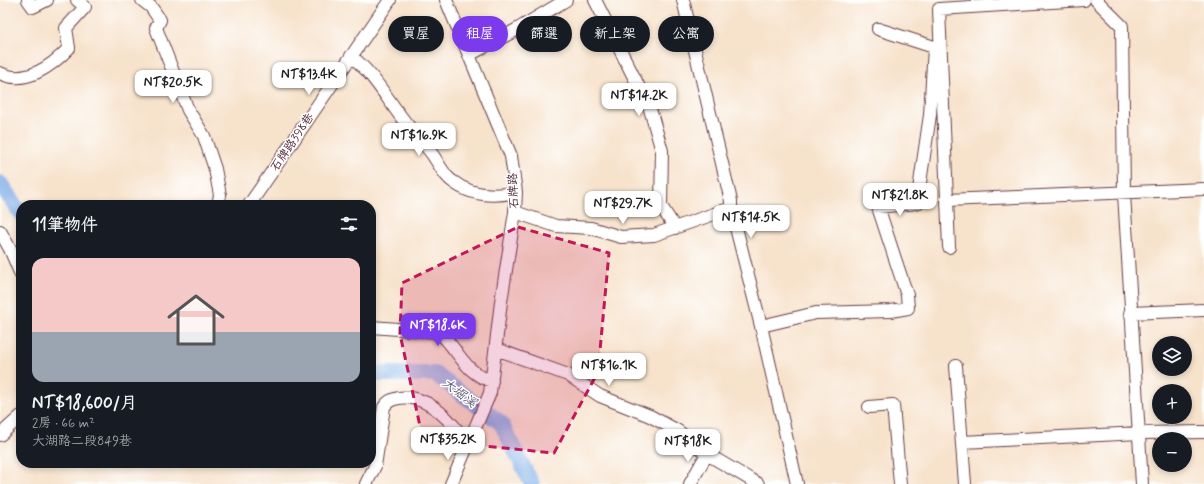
<!DOCTYPE html>
<html lang="zh-TW">
<head>
<meta charset="utf-8">
<style>
	body { margin:0; font-family:Mynerve,"LXGW WenKai TC",sans-serif; background:#242831; color:#f1f3f6; height:100vh; display:flex; flex-direction:column; font-size:15px; white-space:nowrap }
	* { box-sizing:border-box; margin:0 }
	p { font-size:13px; color:#9ea1a6 }
	.icon { flex:none; width:22px; height:22px; fill:none; stroke:currentColor; stroke-width:2; stroke-linecap:round; stroke-linejoin:round }
	.map { position:relative; flex:1; overflow:hidden }
	.drawer { position:absolute; left:16px; top:200px; width:360px; height:268px; display:flex; flex-direction:column; background:#171b24; border-radius:16px; box-shadow:0 2px 6px #0003 }
	.drawer>* { flex:none }
	.top-card { position:absolute; left:388px; top:16px; width:380px; height:36px; display:flex; gap:8px }
	.fabs { position:absolute; left:1152px; top:336px; display:grid; gap:8px }
	.fabs a { display:grid; place-items:center; width:40px; height:40px; border-radius:50%; background:#171b24; box-shadow:0 2px 6px #0003; font-size:20px }
	.price { position:absolute; translate:-50% -34px; padding:0 9px; border-radius:8px; background:#fff; color:#222; font-size:13px; line-height:26px; filter:drop-shadow(0 1px 2px #0008) }
	.price::after { content:''; position:absolute; left:50%; top:24px; width:12px; height:9px; margin-left:-6px; background:inherit; clip-path:polygon(0 0,100% 0,50% 100%) }
	.price.active { background:#7c3aed; color:#fff }
	ul { padding:0; list-style:none }
	li { display:grid; align-content:center; gap:8px; height:212px; padding:0 16px }
	li span { display:grid; place-items:center; height:124px; border-radius:12px; color:#555 }
	li>.icon { margin-inline-start:auto }
	span .icon { width:72px; height:72px; fill:#fffc; stroke-width:1 }
	li b { font-size:17px }
	h2 { display:flex; justify-content:space-between; align-items:center; height:48px; padding:0 16px; font-size:17px }
	.pill { padding:0 14px; border-radius:18px; background:#171b24; box-shadow:0 2px 6px #0003; font-size:14px; line-height:36px }
	.pill.active { background:#7c3aed; color:#fff }
	.map>svg:first-child { display:block }
	.lines { fill:none; stroke-linecap:round; stroke-linejoin:round }
	.river { stroke:#7babe5; stroke-width:16 }
	.minor-casing { stroke:#643c43; stroke-width:14 }
	.minor { stroke:#fff; stroke-width:12 }
	.marked { fill:#c2185b; fill-opacity:0.2; stroke:#c2185b; stroke-width:3; stroke-dasharray:8 5; stroke-linejoin:round }
	.labels { text-anchor:middle; stroke-width:3; stroke-linejoin:round; paint-order:stroke }
	.street-label { font-size:12px; fill:#4a1f2b; stroke:#fff }
	.water-label { font-size:13px; font-style:italic; fill:#5e5775; stroke:#fff }
</style>
</head>
<body>
<div class="map">
<svg width="1204" height="484" viewBox="0 0 1204 484">
	<rect width="100%" height="100%" fill="#fff"/>
	<filter id="ink" filterUnits="userSpaceOnUse"><feTurbulence type="fractalNoise" baseFrequency=".025" numOctaves="2"/><feDisplacementMap in="SourceGraphic" scale="8" xChannelSelector="R" yChannelSelector="G"/><feConvolveMatrix kernelMatrix="1 2 1 2 8 2 1 2 1" color-interpolation-filters="sRGB"/></filter>
	<filter id="wash" filterUnits="userSpaceOnUse"><feTurbulence type="fractalNoise" baseFrequency=".012" numOctaves="4" result="noise"/><feDisplacementMap in="SourceGraphic" scale="16" xChannelSelector="R" yChannelSelector="G"/><feGaussianBlur stdDeviation="0.9" result="paint"/><feColorMatrix in="noise" values="0 0 0 0 0 0 0 0 0 0 0 0 0 0 0 0 0 1.4 0 .05"/><feComposite in="paint" operator="in"/></filter>
	<g filter="url(#wash)">
		<rect width="100%" height="100%" fill="#f7e2cb"/>
		<g class="lines">
			<path class="river" d="M0,183L21,214
				M371,374H435L501,423L532,484"/>
		</g>
	</g>
	<g filter="url(#ink)">
		<g class="lines">
			<g class="minor-casing">
				<path id="minor" d="M28,0L33,7L47,0
					M142,0L151,7L160,20L156,28L188,110L204,136L215,169L220,195L218,205
					M446,0L511,156L516,192L515,212L501,302L490,393L451,484
					M595,0L650,109L662,151L661,206L675,228
					M683,0L731,201V208L761,326L797,484
					M1096,0L1122,26L1124,194L1142,484
					M469,55L516,30L566,0
					M351,56C374,74 387,99 405,122C414,133 424,143 432,154C438,162 444,176 452,181C471,196 494,197 516,192
					M0,73C25,86 52,66 69,48L66,28L85,7L77,0
					M947,200L1204,189
					M249,205L390,0
					M515,212L556,226L591,228L621,237L654,235L731,208
					M0,231L10,249L21,275
					M949,247L939,9L1084,0
					M1130,313L1204,310
					M761,326L816,313L891,311L908,308L907,295L878,207L917,203L930,115L934,47L878,29
					M371,327L439,332C458,349 465,374 492,381
					M496,349L568,375L600,396L650,416L678,431L707,454L758,484
					M956,366L965,484
					M869,407L893,405L900,484
					M0,435L21,416
					M962,442L1140,433L1204,432
					M366,484L375,466L384,407C388,401 392,399 399,398C429,394 454,423 468,446
					M690,484L707,454"/>
			</g>
			<use href="#minor" class="minor"/>
		</g>
	</g>
	<path class="marked" d="M518,227L609,253L598,372L554,453L423,440L400,334L402,283Z"/>
	<g class="labels">
		<g class="street-label">
			<text transform="translate(292 142) rotate(-56)" y="4">石牌路398巷</text>
			<text transform="translate(513 191) rotate(-93)" y="4">石牌路</text>
		</g>
		<g class="water-label">
			<text transform="translate(460 392) rotate(37)" y="5">大堀溪</text>
		</g>
	</g>
</svg>
<div class="fabs">
<a><svg class="icon" aria-label="layers" viewBox="0 0 24 24"><path d="M12 4l9 5-9 5-9-5zM3 14l9 5 9-5"/></svg></a>
<a>+</a>
<a>−</a>
</div>
<b class="price" style="left:309px;top:96px">NT$13.4K</b>
<b class="price" style="left:173px;top:104px">NT$20.5K</b>
<b class="price" style="left:639px;top:117px">NT$14.2K</b>
<b class="price" style="left:419px;top:157px">NT$16.9K</b>
<b class="price" style="left:900px;top:217px">NT$21.8K</b>
<b class="price" style="left:623px;top:225px">NT$29.7K</b>
<b class="price" style="left:751px;top:239px">NT$14.5K</b>
<b class="price active" style="left:438px;top:347px">NT$18.6K</b>
<b class="price" style="left:609px;top:387px">NT$16.1K</b>
<b class="price" style="left:448px;top:461px">NT$35.2K</b>
<b class="price" style="left:688px;top:463px">NT$18K</b>
<div class="top-card">
<a class="pill">買屋</a>
<a class="pill active">租屋</a>
<a class="pill">篩選</a>
<a class="pill">新上架</a>
<a class="pill">公寓</a>
</div>
<section class="drawer">
<h2>11筆物件<svg class="icon" aria-label="filters" viewBox="0 0 24 24"><path d="M4 7h16M4 17h16"/><circle cx="9" cy="7" r="2"/><circle cx="15" cy="17" r="2"/></svg></h2>
<ul>
<li><span style="background:linear-gradient(#f6c9c9 60%,#9aa5b1 0)"><svg class="icon" aria-label="home" viewBox="0 0 24 24"><path d="M3 11l9-7 9 7M6 9v11h12V9"/></svg></span><div><b>NT$18,600/月</b><p>2房 · 66 m²</p><p>大湖路二段849巷</p></div></li>
</ul>
</section>
</div>
</body>
</html>
